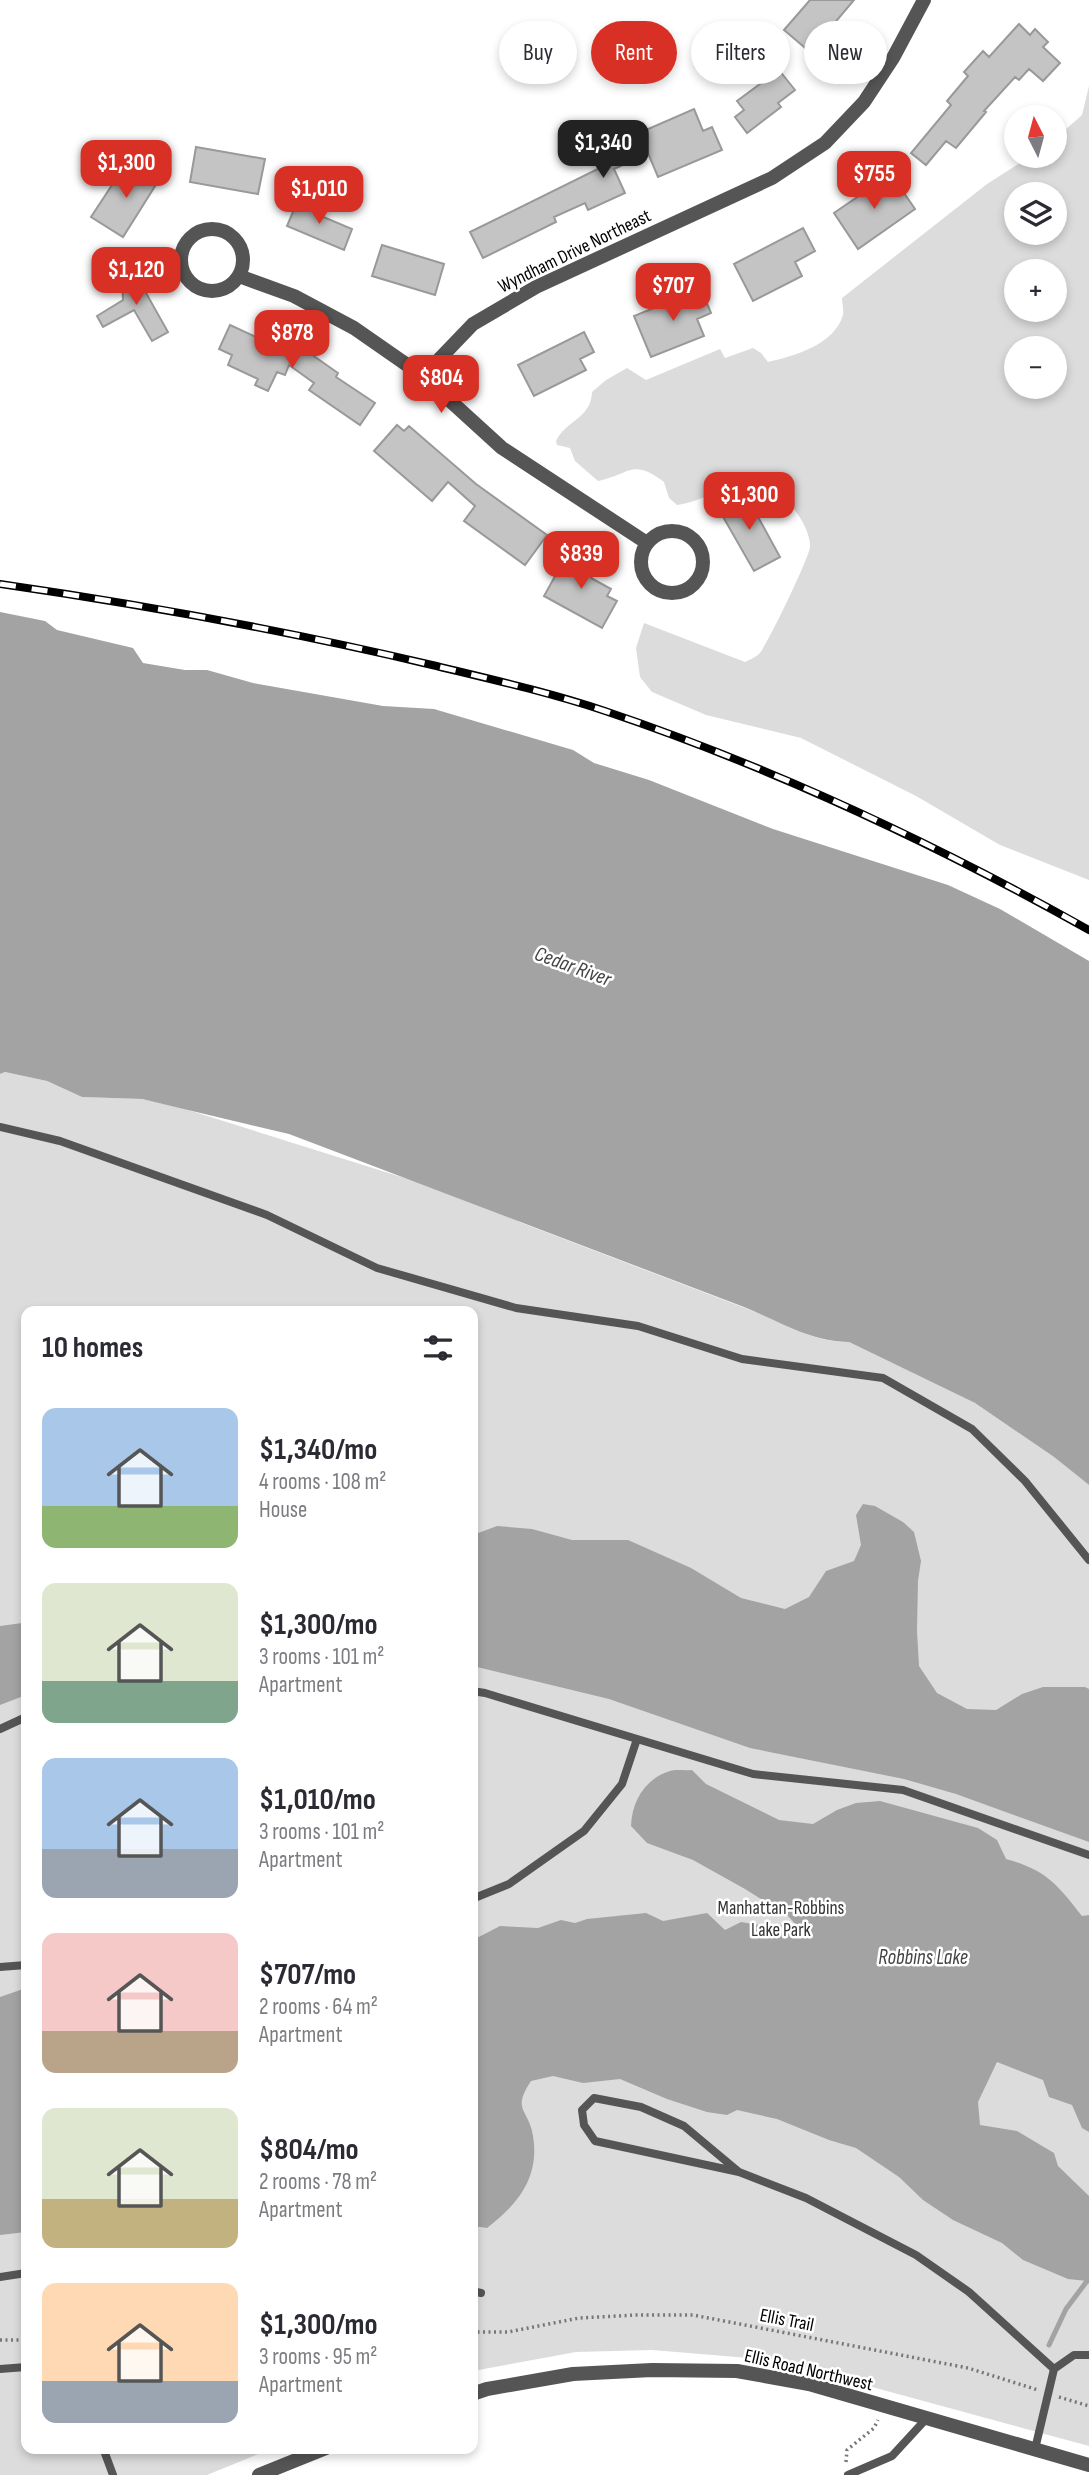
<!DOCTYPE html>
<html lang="en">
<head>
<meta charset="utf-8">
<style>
	body { margin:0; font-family:"Sofia Sans Condensed",sans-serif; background:#f7f7f7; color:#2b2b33; height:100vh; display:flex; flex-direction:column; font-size:26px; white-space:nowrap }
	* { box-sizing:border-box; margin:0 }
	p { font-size:23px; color:#7c7c81 }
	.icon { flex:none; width:38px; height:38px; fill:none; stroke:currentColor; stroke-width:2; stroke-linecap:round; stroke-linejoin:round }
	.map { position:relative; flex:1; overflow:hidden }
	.panel { position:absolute; left:21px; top:1306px; width:457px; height:1148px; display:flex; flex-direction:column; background:#fff; border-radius:14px; box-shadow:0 4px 10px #0003 }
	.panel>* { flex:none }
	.guide { position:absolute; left:499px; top:21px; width:485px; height:63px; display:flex; gap:14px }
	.needle { width:46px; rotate:354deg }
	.controls { position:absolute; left:1004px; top:105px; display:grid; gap:14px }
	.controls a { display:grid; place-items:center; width:63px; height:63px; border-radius:50%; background:#fff; box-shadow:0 4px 10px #0003; font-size:35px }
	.price { position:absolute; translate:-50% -60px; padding:0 16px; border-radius:14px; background:#d93025; color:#fff; font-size:23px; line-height:46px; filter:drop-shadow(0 2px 4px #0008) }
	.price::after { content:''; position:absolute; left:50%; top:42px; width:21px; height:16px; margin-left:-10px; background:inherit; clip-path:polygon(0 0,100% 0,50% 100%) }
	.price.current { background:#222; color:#fff }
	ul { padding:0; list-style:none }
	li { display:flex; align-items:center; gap:21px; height:175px; padding:0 21px }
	li span { display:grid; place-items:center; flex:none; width:196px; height:140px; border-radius:14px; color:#555 }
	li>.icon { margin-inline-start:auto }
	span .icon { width:84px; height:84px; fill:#fffc; stroke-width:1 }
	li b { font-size:30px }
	h2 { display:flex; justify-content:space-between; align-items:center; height:84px; padding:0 21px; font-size:30px }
	.chip { padding:0 24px; border-radius:32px; background:#fff; box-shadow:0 4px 10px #0003; font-size:24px; line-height:63px }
	.chip.current { background:#d93025; color:#fff }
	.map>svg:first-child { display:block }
	.green { fill:#dcdcdc; fill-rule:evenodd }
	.water { fill:#a3a3a3 }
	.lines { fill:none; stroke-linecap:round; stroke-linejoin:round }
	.stream { stroke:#a3a3a3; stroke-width:5 }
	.building { fill:#c4c4c4; stroke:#999; stroke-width:2 }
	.path { stroke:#777; stroke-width:3.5; stroke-dasharray:2 3.5; stroke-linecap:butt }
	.service { stroke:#555; stroke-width:8 }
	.minor { stroke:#555; stroke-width:14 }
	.tertiary { stroke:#555; stroke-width:14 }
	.rail-casing { stroke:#000; stroke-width:8 }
	.rail { stroke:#fff; stroke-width:5; stroke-dasharray:16; stroke-linecap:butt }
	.labels { text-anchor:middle; stroke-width:5; stroke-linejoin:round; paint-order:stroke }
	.street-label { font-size:19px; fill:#000; stroke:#fff }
	.park-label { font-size:19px; fill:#333; stroke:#fff }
	.water-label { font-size:21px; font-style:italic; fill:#444; stroke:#fff }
</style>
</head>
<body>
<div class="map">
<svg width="1089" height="2475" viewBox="0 0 1089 2475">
	<rect width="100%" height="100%" fill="#fff"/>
	<path class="green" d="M1089,86V880L1000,845L916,796L801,738L706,715L652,692L640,677L636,648L644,623L745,662C749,660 756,657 759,654C767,646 809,558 810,547C811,528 788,495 769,488C736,476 708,501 677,505L669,498L664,482C632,458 631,474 598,481L575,461L570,448L557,445L556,441C566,420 591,419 592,392L606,380L627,368L646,380L720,349L725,358L753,348L761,353L768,362C794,356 834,345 843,315C844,310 842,303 842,298L987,184L1031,156H1055V139L1082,115ZM1017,194H1055V233H1017ZM1055,271V310H1017V271ZM1017,348H1055V387H1017Z
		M5,1072L47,1081L82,1097L142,1099L182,1108L462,1196L522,1223L784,1323C805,1335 824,1342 849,1342L975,1403L1054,1457L1089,1485V2446L773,2360L652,2350L576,2352L473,2371L472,1311H26V2448H273L207,2475H0V1074Z"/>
	<path class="water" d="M0,612L45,621L57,630L133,648L143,663L185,670H207L253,683L383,706L434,709L573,750L594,763L649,780L773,829L948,885L1000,909L1089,961V1485L1054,1457L975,1403L849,1342C811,1342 779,1321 744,1307L289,1134L142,1099L82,1097L47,1081L5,1072L0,1074Z
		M863,1504L875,1506L903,1522L914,1532L921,1561L918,1581L917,1631L919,1666L937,1693L967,1709L996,1710L1022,1694L1043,1687H1085L1089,1689V1842L956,1794L904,1779L750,1748L609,1699L473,1666V1535L497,1526L532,1529L572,1540H628L691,1568L741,1598L785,1609L809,1597L826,1571L854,1561L861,1545L856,1515Z
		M22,1623L26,1626V1695L0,1705V1626Z
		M692,1770L706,1784L779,1820L813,1824L837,1810L856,1803L880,1801L978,1828L997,1840L1006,1859C1046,1870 1057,1884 1082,1916L1089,1915V2132L1082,2128L1072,2105L1049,2097L1043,2080L997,2062L978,2102L980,2125L1017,2131L1054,2153L1058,2166L1089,2196V2284L1087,2281L1068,2279L1023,2260L1002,2243L953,2220L923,2200L899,2177L856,2148L829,2140L777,2119L737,2110L727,2115L707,2112L667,2099L620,2079L583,2083L553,2076L531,2081C511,2111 529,2109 533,2136C540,2178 517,2205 487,2228L473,2226V1940L500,1926L538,1928L561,1920L575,1923L587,1919L646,1913L663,1921L707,1913L725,1930L741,1922L766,1926L773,1924L798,1927L788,1916L745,1889L693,1860L647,1843L631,1826C632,1802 644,1779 670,1771C676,1769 685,1771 692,1770Z
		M26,1988V2232L0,2235V1997Z"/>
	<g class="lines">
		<path class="stream" d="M1049,2345L1066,2309L1087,2281"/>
	</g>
	<path class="building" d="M810,0H854L810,52L784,30Z
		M1019,24L1030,35L1035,29L1048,42L1043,47L1060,63L1043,81L1029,69L1019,80L1015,77L984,111L986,112L956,148L946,141L926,165L911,153L951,105L947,101L968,76L964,72L983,51L989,57Z
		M779,70L795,90L778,103L781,107L747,133L735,117L744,110L737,101Z
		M694,109L703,131L712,127L722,150L658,177L648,153L614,169L625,193L588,210L585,203L554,217L556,222L483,258L470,232L608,164L604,153L641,136L639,133Z
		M196,147L265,159L258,194L190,182Z
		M145,165L162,175L123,237L91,217L122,170L136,179Z
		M891,174L915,209L858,249L834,213Z
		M298,200L323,211L321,216L352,229L344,250L287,226Z
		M803,228L815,251L795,262L802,276L753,301L734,264Z
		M382,245L444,264L435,295L372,276Z
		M144,274L146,293L168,332L152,341L134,310L103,327L97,316L123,300L122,276Z
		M701,289L711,313L697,319L704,336L651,357L634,316Z
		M230,325L269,343L274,332L299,343L298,345L338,373L336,377L375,403L360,425L309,390L314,383L289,365L285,375L277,372L268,391L255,385L258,379L228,365L232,355L219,349Z
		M584,332L594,352L580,359L586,370L534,396L518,365Z
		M397,425L404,431L409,426L476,484L547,535L525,565L464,521L475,506L448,482L432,501L374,451Z
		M745,493L780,557L754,571L718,508Z
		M569,551L597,566L591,578L611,589L607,596L617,601L602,628L544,596Z"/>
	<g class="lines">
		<path class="path" d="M472,2332H508L579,2318L637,2315H693L968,2368L1038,2390
			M0,2340H26
			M1059,2397L1089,2406
			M846,2462L847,2450L874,2428L878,2420"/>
		<path class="service" d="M0,1127L60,1141L267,1215L377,1268L516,1308L638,1326L742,1359L883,1378L972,1429L1025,1481L1089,1560
			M472,1691L485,1693L753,1774L903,1790L1089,1855
			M0,1729L26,1717
			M472,1899L509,1884L584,1831L622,1784L637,1739
			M0,1967L26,1965
			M739,2172L684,2126L641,2107L594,2098L582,2110L584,2125L595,2141L739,2172L806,2198L916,2255L969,2292L1054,2369
			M0,2277L26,2273
			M472,2291L481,2293
			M0,2369L26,2367
			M103,2448L113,2475
			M1035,2449L1054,2369L1074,2355H1089
			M848,2475L892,2456L927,2418"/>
		<path class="minor" d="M181 260a31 31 0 1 1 62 0a31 31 0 1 1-62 0Z
			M239,276L294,296L354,328L423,376L502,448L647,543
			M423,376L473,324L536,287L772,178L825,143L864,102L893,58L924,0
			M641 562a31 31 0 1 1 62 0a31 31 0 1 1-62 0Z"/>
		<path class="tertiary" d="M472,2394L487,2389L573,2374L652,2370L737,2371L809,2384L1089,2465
			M259,2475L326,2448"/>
		<g class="rail-casing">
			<path id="rail" d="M0,584C145,605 289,631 432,665C490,679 548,692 605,711C774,768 934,843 1089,930"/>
		</g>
		<use href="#rail" class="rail"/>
	</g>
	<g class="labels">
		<g class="street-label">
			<text transform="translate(574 250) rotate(-26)" y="7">Wyndham Drive Northeast</text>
			<text transform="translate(787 2319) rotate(11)" y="7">Ellis Trail</text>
			<text transform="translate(809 2369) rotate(13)" y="7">Ellis Road Northwest</text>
		</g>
		<g class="park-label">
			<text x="781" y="1914">Manhattan-Robbins<tspan x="781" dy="22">Lake Park</tspan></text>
		</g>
		<g class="water-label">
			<text transform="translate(573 966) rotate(20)" y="7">Cedar River</text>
			<text x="923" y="1964">Robbins Lake</text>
		</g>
	</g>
</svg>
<div class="controls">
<a><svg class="needle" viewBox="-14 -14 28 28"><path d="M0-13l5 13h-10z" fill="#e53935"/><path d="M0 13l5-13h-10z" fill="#7c7c81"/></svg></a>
<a><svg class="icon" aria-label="layers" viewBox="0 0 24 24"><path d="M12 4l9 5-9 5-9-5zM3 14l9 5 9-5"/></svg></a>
<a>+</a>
<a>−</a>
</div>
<b class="price current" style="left:603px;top:180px">$1,340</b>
<b class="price" style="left:126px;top:200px">$1,300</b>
<b class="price" style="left:874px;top:211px">$755</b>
<b class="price" style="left:319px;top:226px">$1,010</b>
<b class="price" style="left:136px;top:307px">$1,120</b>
<b class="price" style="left:673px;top:323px">$707</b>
<b class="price" style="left:292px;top:370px">$878</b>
<b class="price" style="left:441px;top:415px">$804</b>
<b class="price" style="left:749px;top:532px">$1,300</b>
<b class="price" style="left:581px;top:591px">$839</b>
<div class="guide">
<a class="chip">Buy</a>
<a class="chip current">Rent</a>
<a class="chip">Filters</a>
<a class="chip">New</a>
</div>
<section class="panel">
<h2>10 homes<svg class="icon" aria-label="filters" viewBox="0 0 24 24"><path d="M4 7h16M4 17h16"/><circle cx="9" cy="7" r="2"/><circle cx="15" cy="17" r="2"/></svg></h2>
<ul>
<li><span style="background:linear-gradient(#a9c7e8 70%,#8fb573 0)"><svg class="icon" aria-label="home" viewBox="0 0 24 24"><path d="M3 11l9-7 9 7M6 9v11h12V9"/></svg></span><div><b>$1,340/mo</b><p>4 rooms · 108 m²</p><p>House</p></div></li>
<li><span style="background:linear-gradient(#dfe7d0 70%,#7fa58c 0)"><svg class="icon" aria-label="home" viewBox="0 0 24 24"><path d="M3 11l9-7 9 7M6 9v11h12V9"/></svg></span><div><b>$1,300/mo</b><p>3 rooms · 101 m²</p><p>Apartment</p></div></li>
<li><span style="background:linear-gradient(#a9c7e8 65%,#9aa5b1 0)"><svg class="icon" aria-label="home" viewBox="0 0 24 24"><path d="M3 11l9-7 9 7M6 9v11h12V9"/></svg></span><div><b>$1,010/mo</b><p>3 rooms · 101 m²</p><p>Apartment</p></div></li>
<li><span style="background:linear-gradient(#f6c9c9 70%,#b9a48a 0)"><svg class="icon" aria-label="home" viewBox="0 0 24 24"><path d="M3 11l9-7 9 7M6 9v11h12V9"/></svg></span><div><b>$707/mo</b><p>2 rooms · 64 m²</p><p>Apartment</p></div></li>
<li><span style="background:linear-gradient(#dfe7d0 65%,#c2b280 0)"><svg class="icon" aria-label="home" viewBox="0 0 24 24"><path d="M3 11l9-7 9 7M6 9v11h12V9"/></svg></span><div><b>$804/mo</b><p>2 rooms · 78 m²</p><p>Apartment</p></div></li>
<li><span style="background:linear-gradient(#ffd9b3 70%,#9aa5b1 0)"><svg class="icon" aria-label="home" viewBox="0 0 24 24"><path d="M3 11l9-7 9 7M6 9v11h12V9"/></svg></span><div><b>$1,300/mo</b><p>3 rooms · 95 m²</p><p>Apartment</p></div></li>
</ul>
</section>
</div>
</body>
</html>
